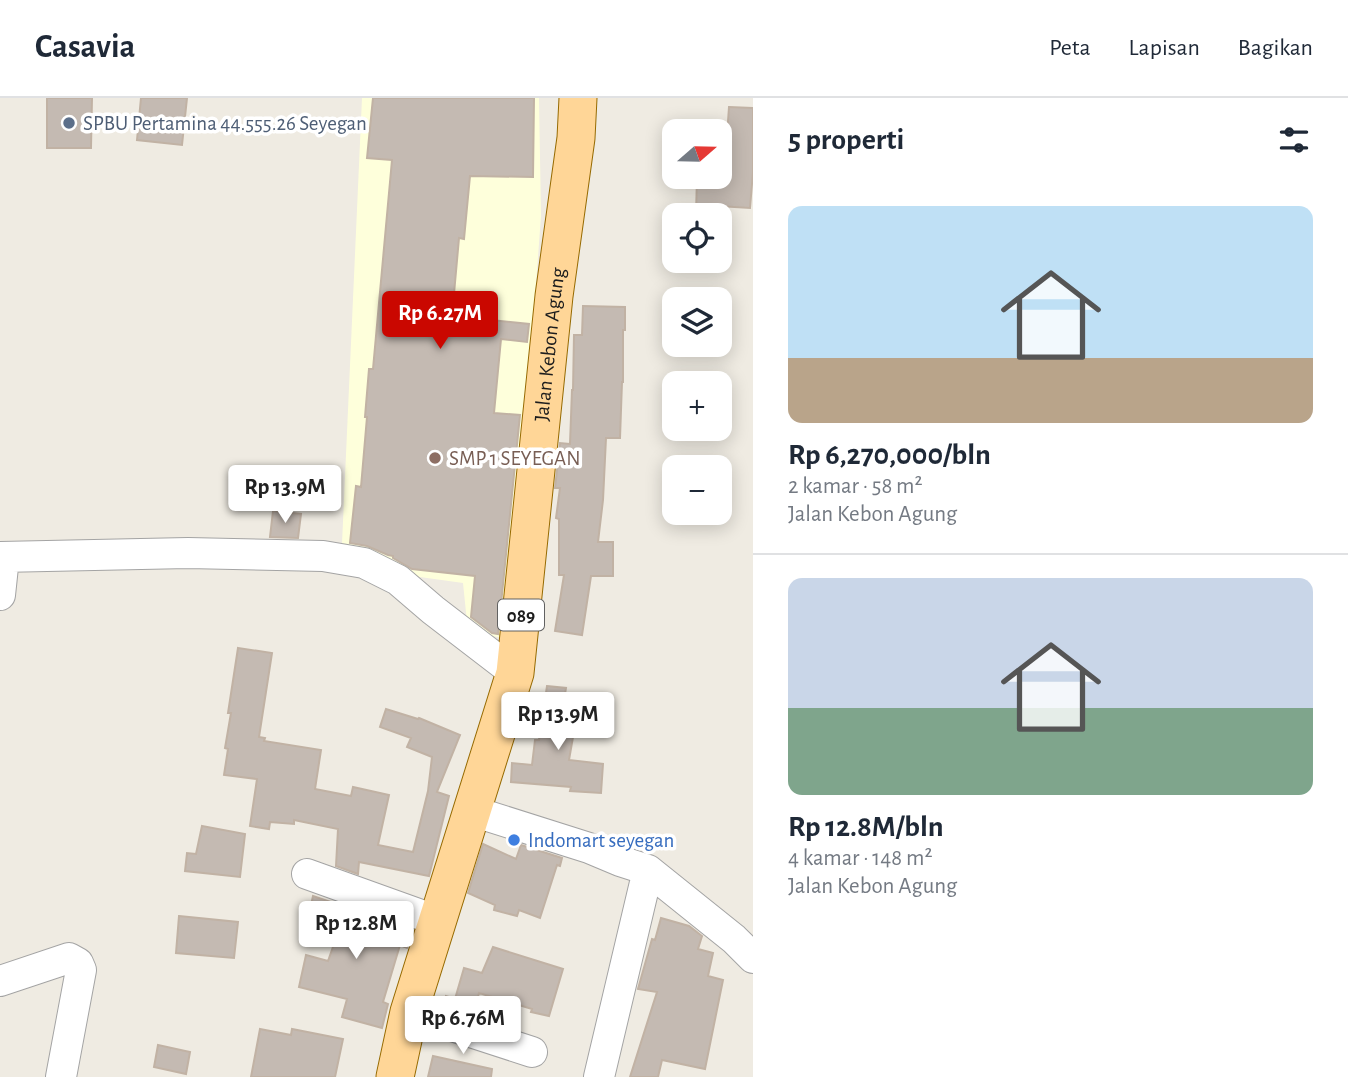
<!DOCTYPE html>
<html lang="id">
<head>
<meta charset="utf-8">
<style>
	body { margin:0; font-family:"Alegreya Sans",sans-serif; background:#f2f2f3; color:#1f2937; height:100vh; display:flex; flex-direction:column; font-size:26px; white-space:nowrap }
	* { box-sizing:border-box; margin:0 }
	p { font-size:23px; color:#747a83 }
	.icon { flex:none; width:38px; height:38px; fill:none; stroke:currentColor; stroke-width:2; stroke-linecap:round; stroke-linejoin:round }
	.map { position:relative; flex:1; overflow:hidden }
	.details { display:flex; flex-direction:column; background:#fff; width:595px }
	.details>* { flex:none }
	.needle { width:46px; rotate:70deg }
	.tools { position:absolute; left:662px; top:21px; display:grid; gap:14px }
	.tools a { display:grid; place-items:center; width:70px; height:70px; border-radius:14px; background:#fff; box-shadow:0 4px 18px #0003; font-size:35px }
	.price { position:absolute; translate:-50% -60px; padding:0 16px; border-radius:7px; background:#fff; color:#222; font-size:23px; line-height:46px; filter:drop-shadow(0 2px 4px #0008) }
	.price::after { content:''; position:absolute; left:50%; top:42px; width:21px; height:16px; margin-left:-10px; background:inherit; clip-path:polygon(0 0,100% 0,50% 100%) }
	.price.current { background:#ca0700; color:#fff }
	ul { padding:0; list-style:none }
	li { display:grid; align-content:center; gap:14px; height:371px; padding:0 35px }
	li+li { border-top:2px solid #e0e1e3 }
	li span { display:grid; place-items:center; height:217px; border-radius:14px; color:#555 }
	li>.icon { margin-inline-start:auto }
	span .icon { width:126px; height:126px; fill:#fffc; stroke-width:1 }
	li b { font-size:30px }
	h2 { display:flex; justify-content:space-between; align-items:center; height:84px; padding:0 35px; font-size:30px }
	header { display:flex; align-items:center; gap:42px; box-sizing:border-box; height:98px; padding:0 35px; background:#fff; border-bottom:2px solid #e0e1e3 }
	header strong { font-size:33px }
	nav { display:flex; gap:38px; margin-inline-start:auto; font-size:24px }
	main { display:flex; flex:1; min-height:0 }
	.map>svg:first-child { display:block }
	.education { fill:#feffdb }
	.building { fill:#c4bab2; stroke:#c1b2a4; stroke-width:2 }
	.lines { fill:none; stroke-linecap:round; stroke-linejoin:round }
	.minor-casing { stroke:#a4a4a4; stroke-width:32 }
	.major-casing { stroke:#966a00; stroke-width:39 }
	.minor { stroke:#fff; stroke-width:30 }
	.major { stroke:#ffd697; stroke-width:37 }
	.service-dot { fill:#5c6f8a; stroke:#fff; stroke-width:2.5 }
	.education-dot { fill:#8d6e63; stroke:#fff; stroke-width:2.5 }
	.shop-dot { fill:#3f7fe0; stroke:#fff; stroke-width:2.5 }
	.labels { text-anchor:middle; stroke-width:7; stroke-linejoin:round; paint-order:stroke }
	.shield { fill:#fff; stroke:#616161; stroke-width:2 }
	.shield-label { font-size:19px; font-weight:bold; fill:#1d1d1d }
	.service-label { font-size:21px; fill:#4e5e75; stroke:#fff; text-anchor:start }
	.street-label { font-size:21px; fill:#1d1d1d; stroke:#fff }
	.education-label { font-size:21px; fill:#785e54; stroke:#fff; text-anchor:start }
	.shop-label { font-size:21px; fill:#366cbe; stroke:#fff; text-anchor:start }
</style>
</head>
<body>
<header>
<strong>Casavia</strong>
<nav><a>Peta</a><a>Lapisan</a><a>Bagikan</a></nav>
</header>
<main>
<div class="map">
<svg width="753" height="979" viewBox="0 0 753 979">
	<rect width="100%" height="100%" fill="#efebe2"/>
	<path class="education" d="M362,0H539L541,118L510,541L468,534L463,485L341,468Z"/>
	<path class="building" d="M47,0H92L91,50H47Z
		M141,0H187L182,47L137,42Z
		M373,0H534L533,79L470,78L464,141L459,140L452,218L529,226L527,244L501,241L494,315L520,317L498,536L492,535L471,519L475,478L412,471L393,460V458L388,457L367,448L350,445L356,388L361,389L367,319H365L369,271H373L392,62L367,60Z
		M729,9L753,10V74L750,110L718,108L717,117L696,116L697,79H719V53H726Z
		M583,208L625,209V232H623V284H622L620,340H606L603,402L598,444H613V478H591L582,537L555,533L564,477H559V421L556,420L560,390H555L560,345L570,346L572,292H573L574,237H582Z
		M273,413L301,416L298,440L270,439Z
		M238,550L272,555L259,639L265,640L264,643L321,652L315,691L351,698L353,689L389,697L378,747L413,754L428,693L432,659L407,649L411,640L380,629L386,611L418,621L419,620L460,637L437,694L449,698L429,778L359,764L358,776L336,768L338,731L294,722V726L270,724L269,731L250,728L257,681L224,677L228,651L225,650L231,615H228Z
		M547,588L566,590L562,614L577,616L569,662L603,666L601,695L570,693L571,689L511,684L512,665L532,667L535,642H539Z
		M202,728L245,736L240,779L185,773L187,755L196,756Z
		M483,746L516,761L521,747L562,760L560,768L557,767L540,820L519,812L517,818L494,812L495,807L468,795Z
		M313,798L412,832L407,850L400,847L383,904L388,906L382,930L342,919L347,901L299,889L306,857L328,863L340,829L308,821Z
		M179,818L238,824L234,860L176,855Z
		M661,820L689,828L702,838L698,851L713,855L708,878L723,882L705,971L662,962L658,979H630L657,894L638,891L652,841L655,842Z
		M493,849L563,871L549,918L531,914L532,911L479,895L473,916L445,907L446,898L455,901L464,870L482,875Z
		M260,931L291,937L292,931L343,941L335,979H251Z
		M158,947L190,954L186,976L154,969Z
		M433,958L492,971L491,979H428Z"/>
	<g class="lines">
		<g class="minor-casing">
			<path id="minor" d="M0,459L188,455L323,458L364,465L398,482L433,512L515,575
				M0,497L4,459
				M472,713L589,750L620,763L648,772L734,841L753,860
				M307,776L438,823
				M0,883L69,860L78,865L81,872L61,979
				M409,914L532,954
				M599,979L648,772"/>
		</g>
		<g class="major-casing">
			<g id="major">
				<path id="s1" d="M395,979L409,914L515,575L554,198L576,40L578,0"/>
			</g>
		</g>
		<use href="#minor" class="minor"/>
		<use href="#major" class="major"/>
	</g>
	<circle class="service-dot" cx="69" cy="25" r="7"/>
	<circle class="education-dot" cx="435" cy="360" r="7"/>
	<circle class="shop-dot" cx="514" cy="742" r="7"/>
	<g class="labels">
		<rect class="shield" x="498" y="501.5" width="46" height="31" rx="5"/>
		<g class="shield-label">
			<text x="521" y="524">089</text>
		</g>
		<g class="service-label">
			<text x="83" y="32">SPBU Pertamina 44.555.26 Seyegan</text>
		</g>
		<g class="street-label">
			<text dy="7" stroke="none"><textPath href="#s1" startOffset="752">Jalan Kebon Agung</textPath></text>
		</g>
		<g class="education-label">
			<text x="449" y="367">SMP 1 SEYEGAN</text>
		</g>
		<g class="shop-label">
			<text x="528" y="749">Indomart seyegan</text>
		</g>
	</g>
</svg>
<div class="tools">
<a><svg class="needle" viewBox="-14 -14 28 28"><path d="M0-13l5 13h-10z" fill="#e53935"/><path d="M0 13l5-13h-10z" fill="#747a83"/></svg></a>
<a><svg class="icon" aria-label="locate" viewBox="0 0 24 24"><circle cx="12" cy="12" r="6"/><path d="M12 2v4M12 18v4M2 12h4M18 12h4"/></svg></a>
<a><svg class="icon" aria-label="layers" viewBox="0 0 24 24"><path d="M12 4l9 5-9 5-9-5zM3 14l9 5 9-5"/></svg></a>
<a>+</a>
<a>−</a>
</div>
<b class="price current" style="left:440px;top:253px">Rp 6.27M</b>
<b class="price" style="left:285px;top:427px">Rp 13.9M</b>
<b class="price" style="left:558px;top:654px">Rp 13.9M</b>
<b class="price" style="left:356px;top:863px">Rp 12.8M</b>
<b class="price" style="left:463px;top:958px">Rp 6.76M</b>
</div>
<section class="details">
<h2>5 properti<svg class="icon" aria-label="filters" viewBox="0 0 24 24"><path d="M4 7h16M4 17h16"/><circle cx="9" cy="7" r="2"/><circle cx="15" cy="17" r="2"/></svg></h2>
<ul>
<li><span style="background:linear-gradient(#bfe0f5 70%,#b9a48a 0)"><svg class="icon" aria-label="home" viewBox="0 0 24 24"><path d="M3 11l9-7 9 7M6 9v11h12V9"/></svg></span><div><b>Rp 6,270,000/bln</b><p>2 kamar · 58 m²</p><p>Jalan Kebon Agung</p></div></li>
<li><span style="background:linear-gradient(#c9d6e8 60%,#7fa58c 0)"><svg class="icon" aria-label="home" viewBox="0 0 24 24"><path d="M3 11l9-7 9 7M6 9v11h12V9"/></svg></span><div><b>Rp 12.8M/bln</b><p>4 kamar · 148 m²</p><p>Jalan Kebon Agung</p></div></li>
</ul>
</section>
</main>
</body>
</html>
